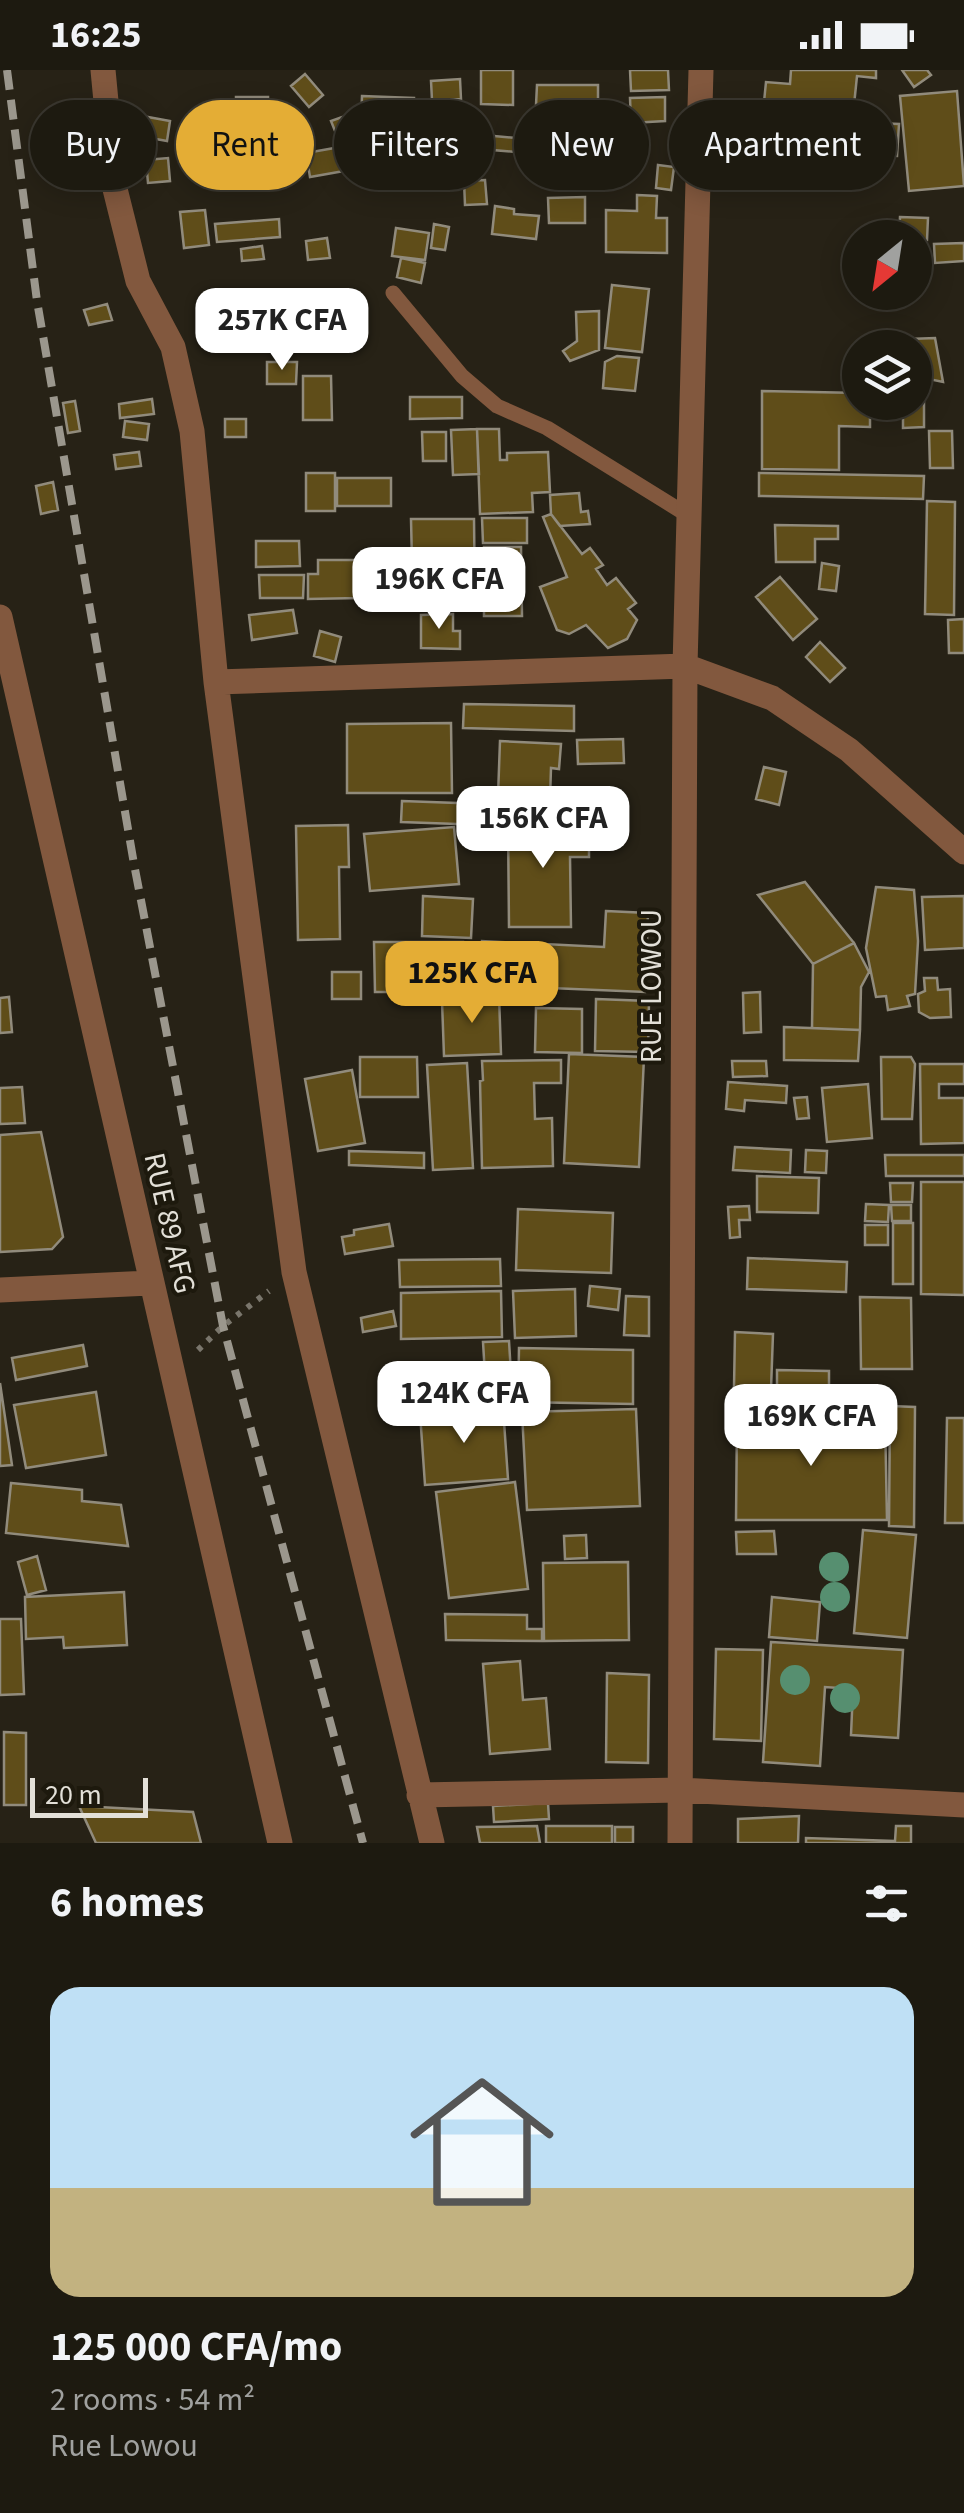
<!DOCTYPE html>
<html lang="en">
<head>
<meta charset="utf-8">
<style>
	body { margin:0; font-family:"Source Sans 3",sans-serif; background:#252319; color:#f1f3f6; height:100vh; display:flex; flex-direction:column; font-size:38px; white-space:nowrap }
	* { box-sizing:border-box; margin:0 }
	p { font-size:32px; color:#a0a19f }
	.icon { flex:none; width:55px; height:55px; fill:none; stroke:currentColor; stroke-width:2; stroke-linecap:round; stroke-linejoin:round }
	.map { position:relative; height:1773px; overflow:hidden }
	.panel { display:flex; flex-direction:column; background:#1d1a10; flex:1 }
	.panel>* { flex:none }
	.banner { position:absolute; left:30px; top:30px; width:905px; height:90px; display:flex; gap:20px }
	.needle { width:65px; rotate:210deg }
	.buttons { position:absolute; left:842px; top:150px; display:grid; gap:20px }
	.buttons a { display:grid; place-items:center; width:90px; height:90px; border-radius:50%; background:#1d1a10; box-shadow:0 5px 25px #0003,0 0 0 2px #3b3830; font-size:50px }
	.scale { position:absolute; left:30px; bottom:25px; width:118px; box-sizing:border-box; padding-left:10px; border:5px solid #e3e0d8; border-top:0; font-size:28px; line-height:35px; white-space:nowrap; color:#e3e0d8; -webkit-text-stroke:8px #1d190d; paint-order:stroke }
	.price { position:absolute; translate:-50% -85px; padding:0 22px; border-radius:20px; background:#fff; color:#222; font-size:32px; line-height:65px; filter:drop-shadow(0 2px 5px #0008) }
	.price::after { content:''; position:absolute; left:50%; top:60px; width:30px; height:22px; margin-left:-15px; background:inherit; clip-path:polygon(0 0,100% 0,50% 100%) }
	.price.active { background:#e4ad35; color:#111 }
	ul { padding:0; list-style:none }
	li { display:grid; align-content:center; gap:20px; height:530px; padding:0 50px }
	li+li { border-top:2px solid #3b3830 }
	li span { display:grid; place-items:center; height:310px; border-radius:30px; color:#555 }
	li>.icon { margin-inline-start:auto }
	span .icon { width:180px; height:180px; fill:#fffc; stroke-width:1 }
	li b { font-size:42px }
	h2 { display:flex; justify-content:space-between; align-items:center; height:120px; padding:0 50px; font-size:42px }
	.tag { padding:0 35px; border-radius:45px; background:#1d1a10; box-shadow:0 5px 25px #0003,0 0 0 2px #3b3830; font-size:35px; line-height:90px }
	.tag.active { background:#e4ad35; color:#111 }
	.status { display:flex; justify-content:space-between; align-items:center; height:70px; padding:0 50px; background:#1d1a10; direction:ltr }
	.status svg { height:28px; fill:currentColor }
	.map>svg:first-child { display:block }
	.building { fill:#5f4d19; stroke:#918b7c; stroke-width:2.5 }
	.lines { fill:none; stroke-linecap:round; stroke-linejoin:round }
	.path { stroke:#7a766c; stroke-width:6; stroke-dasharray:5 8; stroke-linecap:butt }
	.lane { stroke:#82583e; stroke-width:15 }
	.street { stroke:#82583e; stroke-width:25 }
	.rail { stroke:#9b978d; stroke-width:8; stroke-dasharray:20 10; stroke-linecap:butt }
	.tree { fill:#568f70 }
	.labels { text-anchor:middle; stroke-width:8; stroke-linejoin:round; paint-order:stroke }
	.street-label { font-size:30px; fill:#e3e0d8; stroke:#1d190d }
</style>
</head>
<body>
<div class="status"><b>16:25</b><svg viewBox="0 0 49 12"><path d="M0 12V9h3v3zM5 12V6h3v6zM10 12V3h3v9zM15 12V0h3v12zM26 1h20v11H26zM47 4h2v5h-2z"/></svg></div>
<div class="map">
<svg width="964" height="1773" viewBox="0 0 964 1773">
	<rect width="100%" height="100%" fill="#272216"/>
	<path class="building" d="M481,0H513V35L481,34Z
		M630,0H668L669,20L631,21Z
		M791,0H876V8L857,6L854,35L873,37L870,63L762,52L766,12L790,14Z
		M902,0H927L931,5L914,17Z
		M305,4L323,25L309,37L291,16Z
		M460,9L461,29L432,30L431,11Z
		M537,15H598V36L536,35Z
		M957,21L964,116L909,121L900,26Z
		M362,26L414,28L413,53L361,51Z
		M236,27H268V57H236Z
		M665,27V51L631,53L630,28Z
		M148,47L170,51L167,71L145,67Z
		M342,47L350,67L339,71L331,51Z
		M211,48L212,66L192,67L190,49Z
		M874,53L899,54L897,86L800,81L801,60L873,64Z
		M494,66L604,76L603,90L493,80Z
		M357,74L361,98L310,107L306,83Z
		M168,88L170,111L148,113L146,90Z
		M286,93L289,115L257,119L254,97Z
		M658,95L674,97L671,120L656,118Z
		M485,110L487,134L465,135L464,111Z
		M637,125L657,126L656,148H667V183L606,182V140L637,141Z
		M585,127V153H549L548,128Z
		M495,136L514,139V144L539,146L536,169L492,164Z
		M205,140L209,175L184,178L180,142Z
		M900,147L928,148L927,170L899,168Z
		M279,149L280,167L217,172L215,154Z
		M434,154L449,157L445,180L431,178Z
		M396,158L429,163L425,190L392,186Z
		M327,168L330,188L308,190L306,171Z
		M964,173V191L935,193L934,174Z
		M262,176L264,189L242,191L241,179Z
		M401,188L425,193L421,213L397,207Z
		M612,215L649,219L642,282L605,278Z
		M107,234L112,250L89,255L84,240Z
		M599,241V280L570,291L563,281L577,271L576,242Z
		M935,268L943,312L924,308V357L903,358V332H915V278H909V269Z
		M617,286L639,288L635,321L603,318L605,292Z
		M267,292H297L296,314H267Z
		M303,306H331L332,350H303Z
		M762,321L860,323V332H870V357L839,356V400L762,399Z
		M410,327H462V348L410,349Z
		M152,329L154,344L120,348L119,334Z
		M75,331L80,361L68,363L63,333Z
		M225,349H246V367H225Z
		M125,351L149,354L147,370L123,367Z
		M477,359L479,404L453,405L451,360Z
		M477,359H499L500,390H507V383L548,382L550,422L532,423L533,442L480,444Z
		M929,361H952L953,398H930Z
		M422,362H446V391H423Z
		M139,382L141,396L116,399L114,385Z
		M306,403H335V441H306Z
		M759,403L924,406L923,429L759,426Z
		M337,408H391V436H337Z
		M53,412L58,440L41,444L36,416Z
		M579,423L581,442L588,441L590,454L560,456L551,444L550,425Z
		M927,431L955,432L954,545L925,544Z
		M551,444L582,484L590,478L603,495L596,499L607,515L616,508L636,533L628,539L637,550L627,569L608,578L586,555L569,564L557,560L540,517L567,507L543,447Z
		M482,448H527V473H483Z
		M411,449H474L475,536L413,537Z
		M775,455L838,456V469H815V492H776Z
		M256,471H299L300,496L256,497Z
		M484,477H521L522,546H484Z
		M318,490H359V528L308,529V504H318Z
		M370,493H405L406,524H371Z
		M822,493L839,496L836,521L819,519Z
		M259,505H304L303,528H260Z
		M780,507L817,549L793,570L756,527Z
		M293,540L297,563L252,570L249,545Z
		M453,544V561H460V579L421,578V545Z
		M964,549V583H949L948,550Z
		M320,561L341,567L335,592L314,586Z
		M820,572L845,598L830,612L806,587Z
		M464,634L574,636V661L463,658Z
		M451,653L452,723H347V654Z
		M623,669L624,693L578,694L577,670Z
		M500,671L561,674L559,699L551,698L550,729L498,726Z
		M764,697L786,702L779,735L756,729Z
		M402,731L485,734V755L401,752Z
		M589,751V787H570L571,857H509L508,752Z
		M348,755L349,797H339L340,869L298,870L296,756Z
		M454,757L459,814L370,821L364,764Z
		M805,812L854,873L813,894L758,825Z
		M876,817L914,820L918,871L915,924L907,926L910,936L888,940L886,926L876,927L866,878Z
		M423,826L473,829L471,868L422,866Z
		M964,826V878L925,880L922,827Z
		M606,841L648,843L645,922L480,915L482,871L604,877Z
		M374,872H463V922H375Z
		M854,873L869,902L861,917L860,960L812,958L813,894Z
		M332,902H361V929H332Z
		M924,908H937L938,920L950,919L951,947L930,948L919,942L918,924L925,921Z
		M760,922L761,962L744,963L743,923Z
		M499,925L501,984L444,986L442,931Z
		M9,927L12,962L0,963V928Z
		M596,929L649,931L648,982L595,981Z
		M536,938L582,939V983L535,982Z
		M784,957L860,960L858,991L784,990Z
		M569,984L644,987L639,1097L564,1093Z
		M360,987H417L418,1027H360Z
		M881,987H911L915,994L912,1049H882Z
		M561,990V1013H534L535,1049L552,1048L553,1096L482,1098L480,1011L483,1010L482,991Z
		M732,991H766L767,1006L733,1007Z
		M467,993L473,1098L433,1100L427,995Z
		M920,994H964V1014H939V1028H964V1073L921,1074Z
		M352,1000L365,1073L318,1081L305,1009Z
		M728,1012L787,1016L786,1033L745,1030L744,1041L726,1039Z
		M868,1014L872,1068L827,1072L822,1018Z
		M22,1017L25,1053L0,1054V1018Z
		M807,1027L809,1048L797,1049L794,1028Z
		M41,1062L63,1167L52,1179L0,1182V1065Z
		M735,1077L791,1080L790,1103L733,1100Z
		M806,1080L827,1081L826,1103L805,1102Z
		M349,1081L424,1083V1098L349,1095Z
		M885,1085H964V1106H886Z
		M757,1106L819,1108L818,1143L757,1142Z
		M921,1112H964V1225L921,1224Z
		M890,1113H913L912,1132H891Z
		M866,1134L889,1135L888,1152L865,1151Z
		M891,1135H911V1151H892Z
		M749,1136L750,1150H739L740,1167L730,1168L728,1137Z
		M518,1139L613,1143L611,1203L516,1200Z
		M893,1153H913V1214H893Z
		M389,1154L393,1176L345,1184L342,1167L354,1165V1160Z
		M865,1155H888V1175H865Z
		M748,1188L847,1192L846,1222L747,1219Z
		M500,1189L501,1216L400,1217L399,1190Z
		M590,1216L620,1219L618,1240L588,1236Z
		M575,1219L576,1266L515,1268L513,1221Z
		M501,1221L502,1267L401,1269V1223Z
		M626,1226L649,1227V1266L624,1265Z
		M860,1227L911,1228L912,1299H861Z
		M393,1241L396,1256L363,1262L361,1248Z
		M735,1262L773,1264L771,1319L734,1317Z
		M509,1271L511,1304L485,1305L483,1272Z
		M83,1275L87,1296L16,1310L12,1288Z
		M519,1278L633,1280V1334L518,1332Z
		M777,1300L829,1301V1341L777,1340Z
		M461,1301V1310L512,1307L513,1330L393,1335L391,1308Z
		M0,1313L12,1395L0,1396Z
		M96,1322L106,1385L26,1398L14,1335Z
		M890,1336L915,1337L914,1457L889,1456Z
		M503,1337L508,1409L425,1415L420,1343Z
		M636,1339L640,1436L527,1440L522,1342Z
		M885,1347L887,1450H736L737,1349Z
		M947,1348H964V1453H945Z
		M515,1412L528,1519L449,1528L436,1422Z
		M11,1413L82,1420V1431L121,1435L128,1476L6,1463Z
		M863,1460L916,1465L907,1568L854,1563Z
		M774,1461L776,1484H737L736,1462Z
		M586,1465L587,1488L565,1489L564,1466Z
		M37,1486L46,1520L27,1525L18,1492Z
		M628,1492L629,1570L544,1571L543,1493Z
		M124,1522L127,1575L64,1578L63,1567L26,1569L25,1527Z
		M772,1527L820,1532L817,1571L769,1567Z
		M445,1544L527,1545V1559H542V1571L446,1570Z
		M0,1549H21L24,1624L0,1625Z
		M771,1572L903,1580L898,1668L851,1665L853,1619L825,1617L820,1696L763,1692Z
		M716,1579L763,1580L761,1671L714,1669Z
		M520,1591L523,1630L546,1628L550,1679L490,1684L483,1594Z
		M607,1603L649,1605L648,1693L606,1692Z
		M4,1662L26,1663V1735H4Z
		M548,1733L549,1749L494,1752L493,1736Z
		M79,1736L193,1742L201,1773H96Z
		M799,1746L798,1773H738V1749Z
		M537,1756L540,1773H480L477,1757Z
		M546,1756H612V1773H546Z
		M896,1756H911V1773H806V1768L895,1771Z
		M615,1757H633V1773H615Z"/>
	<g class="lines">
		<path class="path" d="M198,1280L223,1256L269,1221"/>
		<path class="lane" d="M393,223L462,306L497,336L547,358L689,446"/>
		<path class="street" d="M103,0L114,115L138,211L173,277L192,361L216,612L294,1202L432,1773
			M0,547L280,1773
			M216,612L685,596L772,628L849,680L964,782
			M0,1220L150,1213
			M419,1725L680,1720L964,1735
			M680,1773L685,596L701,0"/>
		<path class="rail" d="M7,0L37,231L134,794L223,1256L363,1773"/>
	</g>
	<g class="tree">
		<circle cx="834" cy="1497" r="15"/>
		<circle cx="835" cy="1527" r="15"/>
		<circle cx="795" cy="1610" r="15"/>
		<circle cx="845" cy="1628" r="15"/>
	</g>
	<g class="labels">
		<g class="street-label">
			<text transform="translate(651 916) rotate(-90)" y="10">RUE LOWOU</text>
			<text transform="translate(170 1153) rotate(77)" y="10">RUE 89 AFG</text>
		</g>
	</g>
</svg>
<div class="buttons">
<a><svg class="needle" viewBox="-14 -14 28 28"><path d="M0-13l5 13h-10z" fill="#e53935"/><path d="M0 13l5-13h-10z" fill="#a0a19f"/></svg></a>
<a><svg class="icon" aria-label="layers" viewBox="0 0 24 24"><path d="M12 4l9 5-9 5-9-5zM3 14l9 5 9-5"/></svg></a>
</div>
<div class="scale">20 m</div>
<b class="price" style="left:282px;top:303px">257K CFA</b>
<b class="price" style="left:439px;top:562px">196K CFA</b>
<b class="price" style="left:543px;top:801px">156K CFA</b>
<b class="price active" style="left:472px;top:956px">125K CFA</b>
<b class="price" style="left:464px;top:1376px">124K CFA</b>
<b class="price" style="left:811px;top:1399px">169K CFA</b>
<div class="banner">
<a class="tag">Buy</a>
<a class="tag active">Rent</a>
<a class="tag">Filters</a>
<a class="tag">New</a>
<a class="tag">Apartment</a>
</div>
</div>
<section class="panel">
<h2>6 homes<svg class="icon" aria-label="filters" viewBox="0 0 24 24"><path d="M4 7h16M4 17h16"/><circle cx="9" cy="7" r="2"/><circle cx="15" cy="17" r="2"/></svg></h2>
<ul>
<li><span style="background:linear-gradient(#bfe0f5 65%,#c2b280 0)"><svg class="icon" aria-label="home" viewBox="0 0 24 24"><path d="M3 11l9-7 9 7M6 9v11h12V9"/></svg></span><div><b>125 000 CFA/mo</b><p>2 rooms · 54 m²</p><p>Rue Lowou</p></div></li>
</ul>
</section>
</body>
</html>
